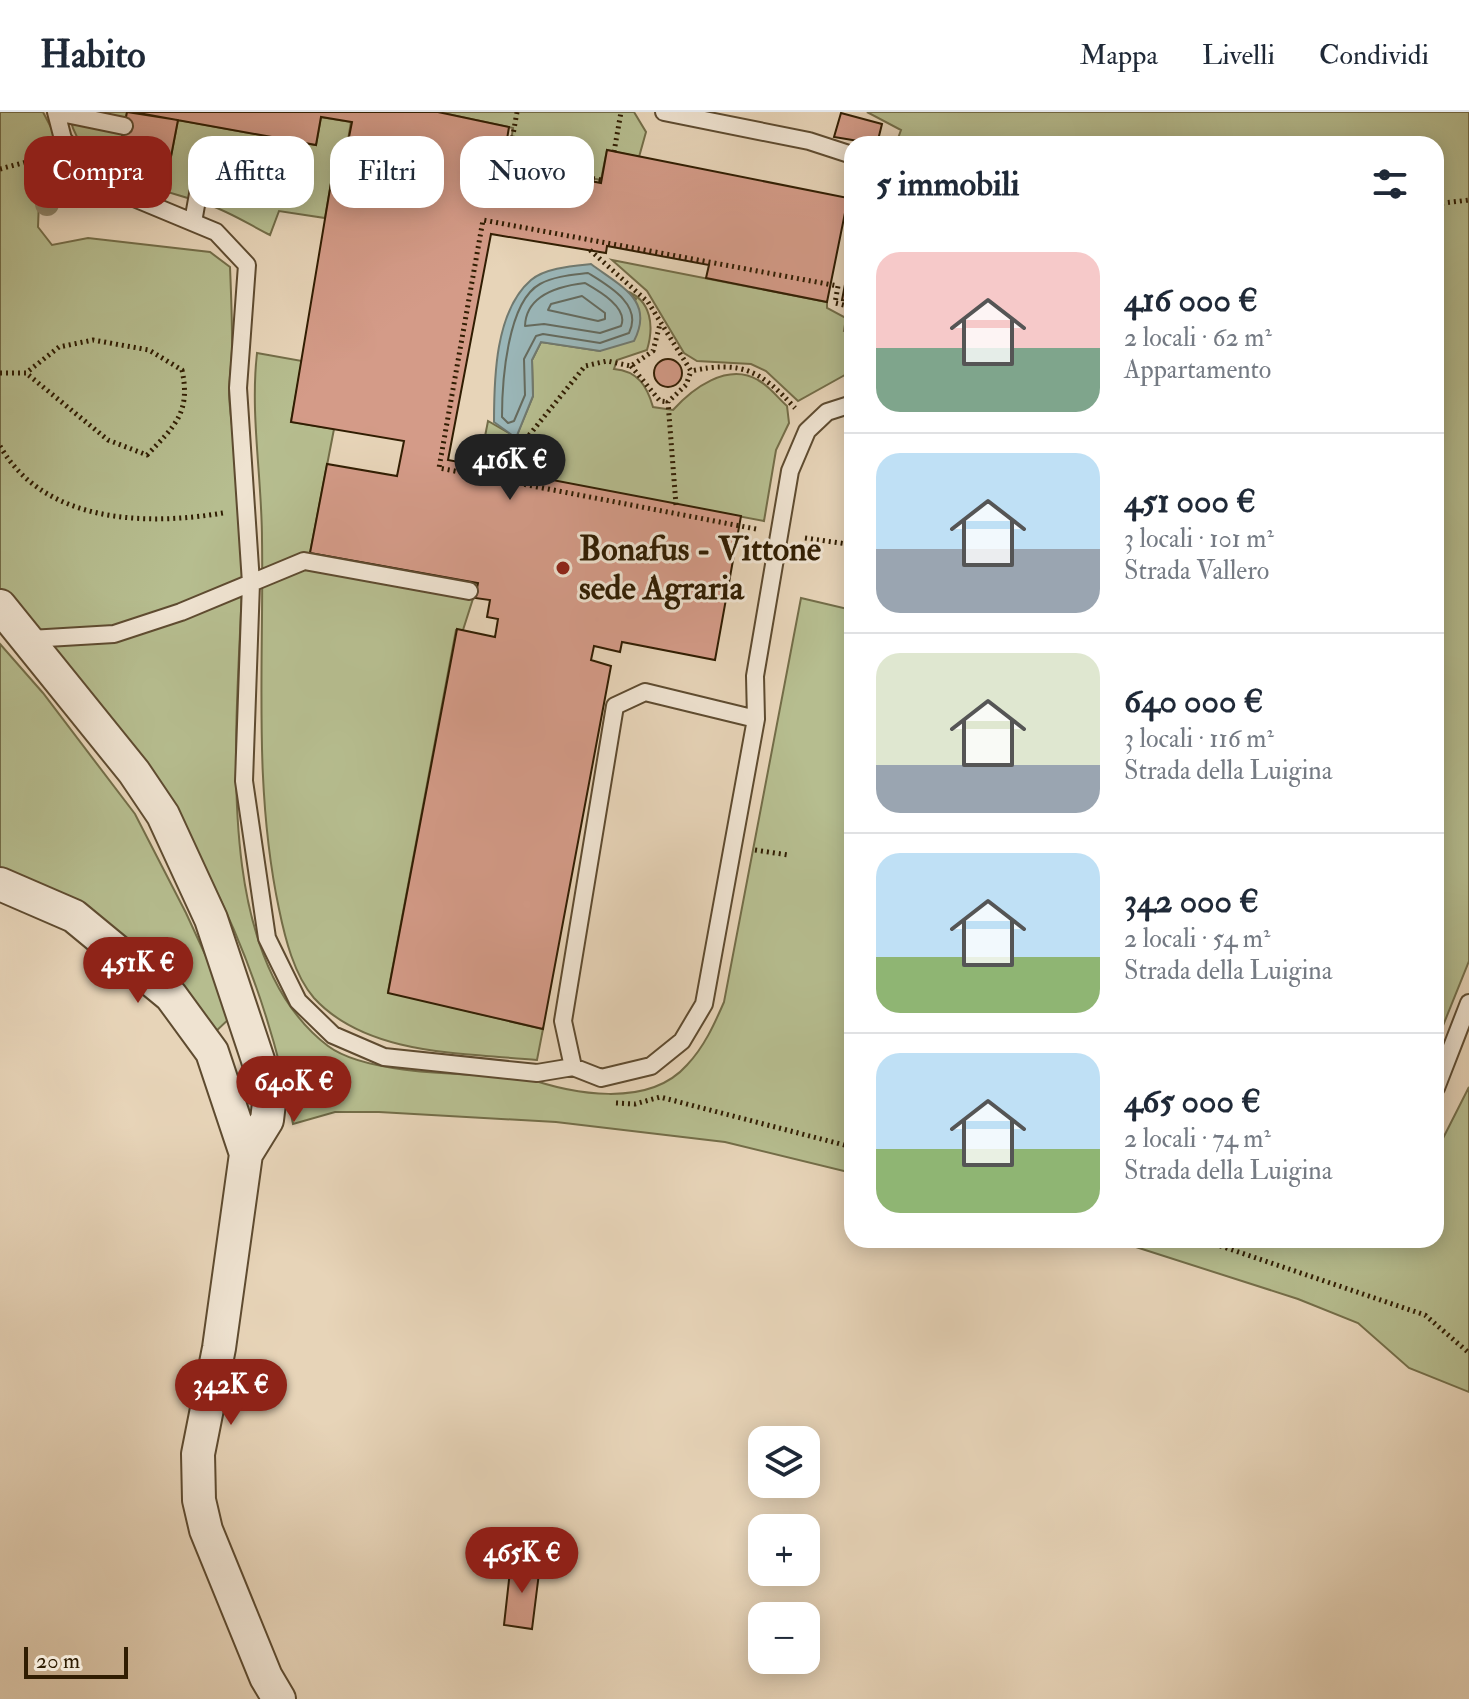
<!DOCTYPE html>
<html lang="it">
<head>
<meta charset="utf-8">
<style>
	body { margin:0; font-family:"IM FELL Double Pica",serif; background:#f6f6f7; color:#1f2937; height:100vh; display:flex; flex-direction:column; font-size:30px; white-space:nowrap }
	* { box-sizing:border-box; margin:0 }
	p { font-size:26px; color:#747a83 }
	.icon { flex:none; width:44px; height:44px; fill:none; stroke:currentColor; stroke-width:2; stroke-linecap:round; stroke-linejoin:round }
	.map { position:relative; flex:1; overflow:hidden }
	.panel { position:absolute; left:844px; top:24px; width:600px; height:1112px; display:flex; flex-direction:column; background:#fff; border-radius:24px; box-shadow:0 4px 20px #0003 }
	.panel>* { flex:none }
	.hud { position:absolute; left:24px; top:24px; width:700px; height:72px; display:flex; gap:16px }
	.tools { position:absolute; left:748px; top:1314px; display:grid; gap:16px }
	.tools a { display:grid; place-items:center; width:72px; height:72px; border-radius:16px; background:#fff; box-shadow:0 4px 20px #0003; font-size:40px }
	.scale { position:absolute; left:24px; bottom:20px; width:104px; box-sizing:border-box; padding-left:8px; border:4px solid #301d02; border-top:0; font-size:22px; line-height:28px; white-space:nowrap; color:#301d02; -webkit-text-stroke:6px #efe3d1; paint-order:stroke }
	.price { position:absolute; translate:-50% -68px; padding:0 18px; border-radius:28px; background:#8f2418; color:#fff; font-size:26px; line-height:52px; filter:drop-shadow(0 2px 4px #0008) }
	.price::after { content:''; position:absolute; left:50%; top:48px; width:24px; height:18px; margin-left:-12px; background:inherit; clip-path:polygon(0 0,100% 0,50% 100%) }
	.price.active { background:#222; color:#fff }
	ul { padding:0; list-style:none }
	li { display:flex; align-items:center; gap:24px; height:200px; padding:0 32px }
	li+li { border-top:2px solid #e0e1e3 }
	li span { display:grid; place-items:center; flex:none; width:224px; height:160px; border-radius:24px; color:#555 }
	li>.icon { margin-inline-start:auto }
	span .icon { width:96px; height:96px; fill:#fffc; stroke-width:1 }
	li b { font-size:34px }
	h2 { display:flex; justify-content:space-between; align-items:center; height:96px; padding:0 32px; font-size:34px }
	.tag { padding:0 28px; border-radius:24px; background:#fff; box-shadow:0 4px 20px #0003; font-size:28px; line-height:72px }
	.tag.active { background:#8f2418; color:#fff }
	header { display:flex; align-items:center; gap:48px; box-sizing:border-box; height:112px; padding:0 40px; background:#fff; border-bottom:2px solid #e0e1e3 }
	header strong { font-size:38px }
	nav { display:flex; gap:44px; margin-inline-start:auto; font-size:28px }
	.map>svg:first-child { display:block }
	.green { fill:#b6bd8f; stroke:#736d48; stroke-width:2 }
	.water { fill:#9ab6b8; stroke:#70796f; stroke-width:2 }
	.lines { fill:none; stroke-linecap:round; stroke-linejoin:round }
	.shore { stroke:#656a5d; stroke-width:2 }
	.building { fill:#d49b88; stroke:#301d02; stroke-width:2 }
	.service-casing { stroke:#5e4b30; stroke-width:20 }
	.minor-casing { stroke:#5e4b30; stroke-width:36 }
	.path { stroke:#301d02; stroke-width:5; stroke-dasharray:2 4; stroke-linecap:butt }
	.service { stroke:#efe3d1; stroke-width:16 }
	.minor { stroke:#efe3d1; stroke-width:32 }
	.tree { fill:#988a6b }
	.poi-dot { fill:#8f2418; stroke:#efe3d1; stroke-width:3 }
	.labels { text-anchor:middle; stroke-width:6; stroke-linejoin:round; paint-order:stroke }
	.poi-label { font-size:34px; font-weight:bold; fill:#301d02; stroke:#efe3d1; text-anchor:start }
</style>
</head>
<body>
<header>
<strong>Habito</strong>
<nav><a>Mappa</a><a>Livelli</a><a>Condividi</a></nav>
</header>
<div class="map">
<svg width="1469" height="1587" viewBox="0 0 1469 1587">
	<rect width="100%" height="100%" fill="#e7d4b8"/>
	<filter id="stains"><feTurbulence type="fractalNoise" baseFrequency=".0025" numOctaves="4"/><feColorMatrix values="0 0 0 0 .2 0 0 0 0 .09 0 0 0 0 .02 0 0 0 .5 -.17"/></filter>
	<radialGradient id="worn" r=".72"><stop offset=".6" stop-color="#630" stop-opacity="0"/><stop offset="1" stop-color="#630" stop-opacity=".3"/></radialGradient>
	<path class="green" d="M0,0H43L58,29L80,57L79,62L39,89L38,115L52,133L88,126L210,140L230,155C231,179 232,203 232,227C233,245 229,264 229,282C231,324 242,366 243,408C247,558 194,832 328,934C368,964 473,962 524,965C571,982 648,997 687,953C704,935 714,913 724,890L801,486L852,498V1061L725,1030L556,1010L379,1000H335L293,1012C277,927 248,842 209,764L21,501L0,477Z
		M69,0H127L121,30L147,35L143,55L168,60L178,8L316,33L321,5L351,10L346,40L357,42L354,63L333,60L325,106L279,99L270,123C250,113 230,100 209,93C159,75 77,64 69,0Z
		M438,0H634L646,20L639,45L607,38L601,68L508,51L513,16Z
		M867,0H1469V849L1436,931V32H896L901,18Z
		M612,148L827,190V196L846,206L844,219L852,221V259L798,289L766,259L751,252L697,249L684,241L647,179Z
		M626,179C652,188 654,215 647,238L617,248L614,257C638,259 647,274 653,295L673,298C692,277 727,250 758,268C769,274 778,286 787,294L789,311L776,338L764,409L479,355L488,309L516,325L533,284L532,248L541,230L600,239L636,187Z
		M257,241L302,249L291,310L334,317L310,441L478,471L463,518H456L388,880L543,917L537,948C464,941 367,944 314,886C294,863 285,826 279,797C253,674 264,552 262,428C262,366 250,303 257,241Z
		M0,532L43,581L135,702L186,801L233,903L211,924L0,759Z
		M1469,975V1280L1409,1256L1358,1211L1298,1187L1114,1128H1436V1040Z"/>
	<path class="water" d="M591,152C620,174 655,188 634,229L600,239L541,230L532,248L533,284L516,326L494,310C494,267 495,199 531,168C545,156 572,154 591,152Z"/>
	<g class="lines">
		<path class="shore" d="M588,161C609,174 643,193 629,221L600,231L543,222L536,224L524,247L525,283L514,309L508,311L502,305C502,271 507,190 540,172C555,164 572,163 588,161Z
			M585,171C599,179 629,196 621,214L600,221L544,212L525,214C526,183 559,174 585,171Z
			M582,184L605,201V207L598,209L548,198L551,192Z"/>
	</g>
	<path class="building" d="M127,0L178,8L168,60L143,55L147,35L121,31Z
		M133,0H438L509,15L503,52L601,71L607,38L848,86L827,190L706,166L709,153L607,134L606,141L491,122L448,348L741,404L715,548L622,530L620,540L594,534L591,548L611,554L543,917L388,881L457,517L495,525L498,507L487,505L490,488L475,486L478,471L310,441L327,352L397,364L404,329L291,310L333,59L354,63L357,42L346,40L352,10L321,5L316,33Z
		M841,1L882,12L877,32L834,25Z
		M847,162L852,163V189L842,188Z
		M654 261a14 14 0 1 1 28 0a14 14 0 1 1-28 0Z
		M511,1450L540,1453L532,1517L504,1513Z"/>
	<g class="lines">
		<g class="service-casing">
			<path id="service" d="M56,0L63,27L103,73L216,120L247,153L238,276L251,471L244,669L267,826L298,889L333,923L384,945L537,961L573,955
				M56,0L124,14
				M664,0L809,29L852,43
				M193,110L206,37
				M30,527L114,522L181,500L304,449L469,479
				M756,607L645,580L615,594L563,909L573,955L601,966L651,954L682,929L704,892L756,607L755,564L790,359L807,319L827,300L852,292
				M1436,976L1469,891"/>
		</g>
		<g class="minor-casing">
			<path id="minor" d="M0,494L134,660L163,703L211,807L264,966L269,991L267,1008L246,1042L219,1236L198,1342L199,1388L206,1418L266,1565L279,1587
				M0,772L74,804L171,884L212,940L246,1042"/>
		</g>
		<path class="path" d="M517,0L508,51L601,68
			M614,40L621,0
			M0,57L30,49L50,52
			M1436,92L1469,88
			M590,138L648,190L691,259C742,248 761,259 795,296
			M631,254L660,289L668,290
			M0,261H26L59,235L93,228L149,238L182,258C191,300 175,314 147,343L108,328L26,261
			M0,334C44,411 145,414 223,401
			M512,361L522,332L585,254L607,249L631,254L653,239L660,212
			M676,393L668,290L686,273L691,259
			M756,417L439,356L483,108L838,174L835,191L852,195
			M805,426L847,432
			M755,738L788,743
			M616,991L635,992L660,985L852,1035
			M1203,1128L1425,1203L1469,1241"/>
		<use href="#service" class="service"/>
		<use href="#minor" class="minor"/>
	</g>
	<circle class="tree" cx="47" cy="92" r="12"/>
	<circle class="poi-dot" cx="563" cy="456" r="8"/>
	<g class="labels">
		<g class="poi-label">
			<text x="579" y="448">Bonafus - Vittone<tspan x="579" dy="39">sede Agraria</tspan></text>
		</g>
	</g>
	<rect width="100%" height="100%" filter="url(#stains)"/>
	<rect width="100%" height="100%" fill="url(#worn)"/>
</svg>
<div class="tools">
<a><svg class="icon" aria-label="layers" viewBox="0 0 24 24"><path d="M12 4l9 5-9 5-9-5zM3 14l9 5 9-5"/></svg></a>
<a>+</a>
<a>−</a>
</div>
<div class="scale">20 m</div>
<b class="price active" style="left:510px;top:390px">416K €</b>
<b class="price" style="left:138px;top:893px">451K €</b>
<b class="price" style="left:294px;top:1012px">640K €</b>
<b class="price" style="left:231px;top:1315px">342K €</b>
<b class="price" style="left:522px;top:1483px">465K €</b>
<div class="hud">
<a class="tag active">Compra</a>
<a class="tag">Affitta</a>
<a class="tag">Filtri</a>
<a class="tag">Nuovo</a>
</div>
<section class="panel">
<h2>5 immobili<svg class="icon" aria-label="filters" viewBox="0 0 24 24"><path d="M4 7h16M4 17h16"/><circle cx="9" cy="7" r="2"/><circle cx="15" cy="17" r="2"/></svg></h2>
<ul>
<li><span style="background:linear-gradient(#f6c9c9 60%,#7fa58c 0)"><svg class="icon" aria-label="home" viewBox="0 0 24 24"><path d="M3 11l9-7 9 7M6 9v11h12V9"/></svg></span><div><b>416 000 €</b><p>2 locali · 62 m²</p><p>Appartamento</p></div></li>
<li><span style="background:linear-gradient(#bfe0f5 60%,#9aa5b1 0)"><svg class="icon" aria-label="home" viewBox="0 0 24 24"><path d="M3 11l9-7 9 7M6 9v11h12V9"/></svg></span><div><b>451 000 €</b><p>3 locali · 101 m²</p><p>Strada Vallero</p></div></li>
<li><span style="background:linear-gradient(#dfe7d0 70%,#9aa5b1 0)"><svg class="icon" aria-label="home" viewBox="0 0 24 24"><path d="M3 11l9-7 9 7M6 9v11h12V9"/></svg></span><div><b>640 000 €</b><p>3 locali · 116 m²</p><p>Strada della Luigina</p></div></li>
<li><span style="background:linear-gradient(#bfe0f5 65%,#8fb573 0)"><svg class="icon" aria-label="home" viewBox="0 0 24 24"><path d="M3 11l9-7 9 7M6 9v11h12V9"/></svg></span><div><b>342 000 €</b><p>2 locali · 54 m²</p><p>Strada della Luigina</p></div></li>
<li><span style="background:linear-gradient(#bfe0f5 60%,#8fb573 0)"><svg class="icon" aria-label="home" viewBox="0 0 24 24"><path d="M3 11l9-7 9 7M6 9v11h12V9"/></svg></span><div><b>465 000 €</b><p>2 locali · 74 m²</p><p>Strada della Luigina</p></div></li>
</ul>
</section>
</div>
</body>
</html>
